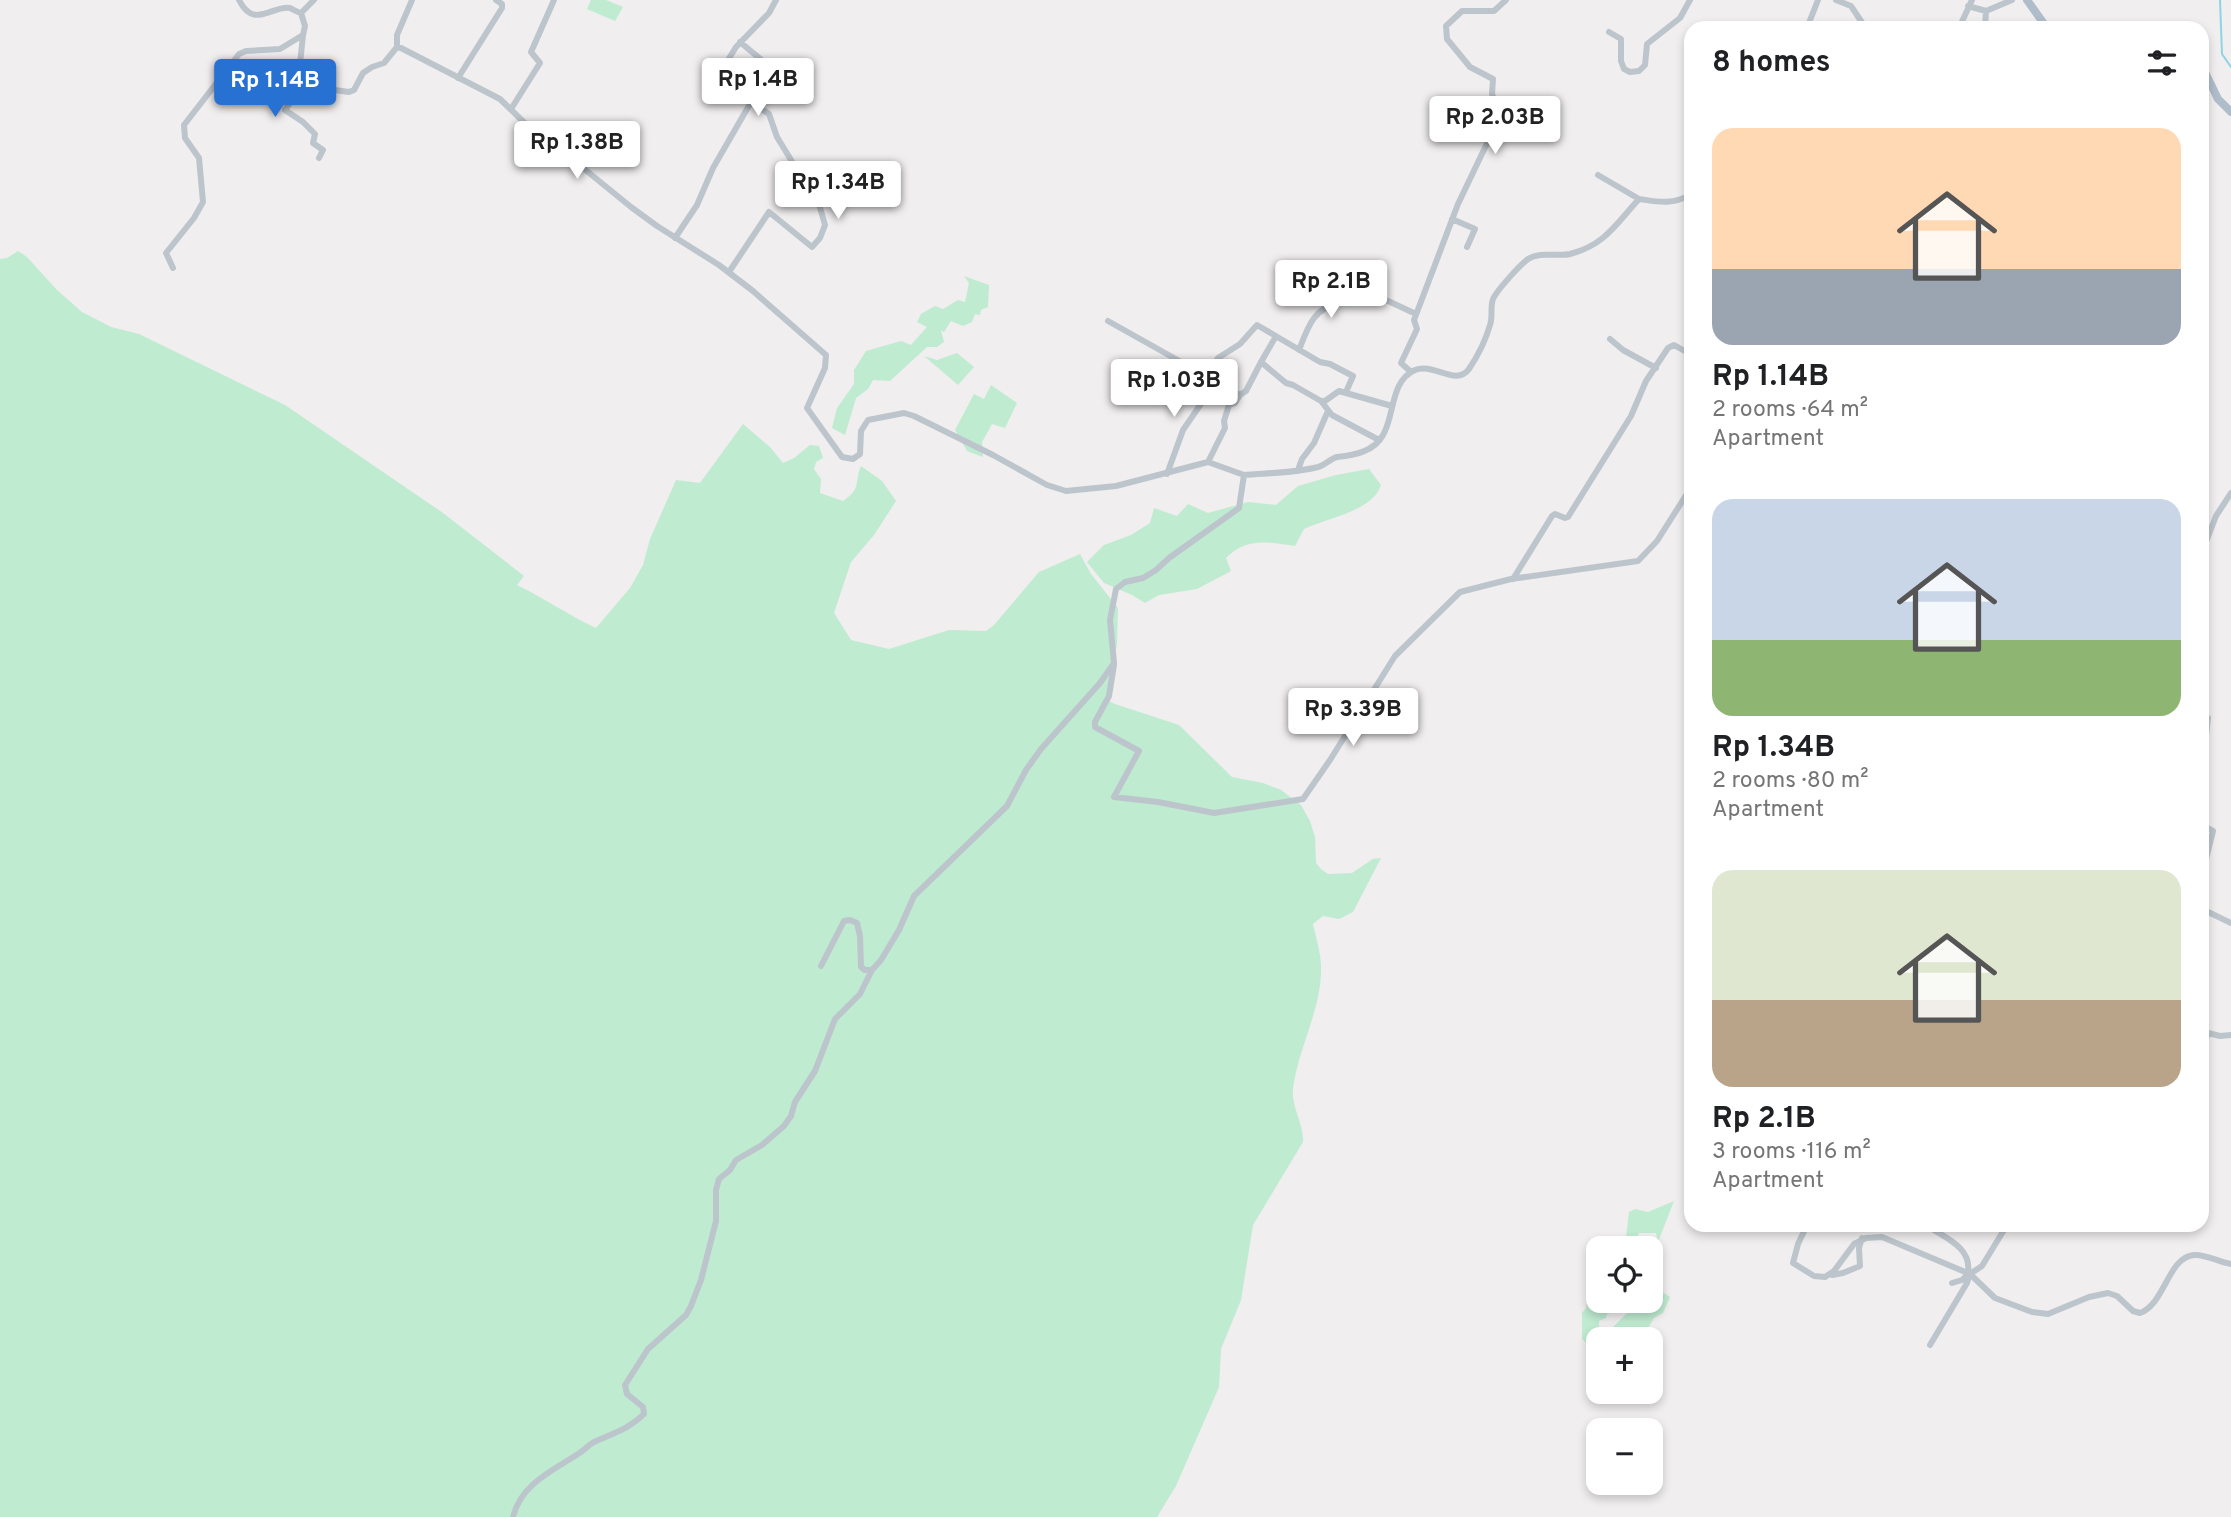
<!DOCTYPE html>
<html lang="en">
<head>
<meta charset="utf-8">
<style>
	body { margin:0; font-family:Overpass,sans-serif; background:#f2f2f2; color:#202124; height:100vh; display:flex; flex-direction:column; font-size:26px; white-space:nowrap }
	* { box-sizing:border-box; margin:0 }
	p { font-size:23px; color:#757577 }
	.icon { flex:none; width:38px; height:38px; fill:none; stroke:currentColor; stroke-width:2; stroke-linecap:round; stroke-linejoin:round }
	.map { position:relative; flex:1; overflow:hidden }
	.details { position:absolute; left:1684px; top:21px; width:525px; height:1211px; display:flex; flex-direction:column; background:#fff; border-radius:21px; box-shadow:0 4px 10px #0003 }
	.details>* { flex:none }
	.controls { position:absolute; left:1586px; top:1236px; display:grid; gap:14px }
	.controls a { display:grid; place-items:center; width:77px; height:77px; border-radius:14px; background:#fff; box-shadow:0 4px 10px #0003; font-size:35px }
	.price { position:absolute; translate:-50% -60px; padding:0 16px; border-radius:7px; background:#fff; color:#222; font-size:23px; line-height:46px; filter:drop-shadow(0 2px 4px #0008) }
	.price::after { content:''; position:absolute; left:50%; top:42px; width:21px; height:16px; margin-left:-10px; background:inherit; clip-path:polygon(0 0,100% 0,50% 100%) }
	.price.on { background:#2671d2; color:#fff }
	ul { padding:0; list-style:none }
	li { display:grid; align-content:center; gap:14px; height:371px; padding:0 28px }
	li span { display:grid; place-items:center; height:217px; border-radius:21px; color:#555 }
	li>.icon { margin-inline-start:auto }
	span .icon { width:126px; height:126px; fill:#fffc; stroke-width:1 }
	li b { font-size:30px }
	h2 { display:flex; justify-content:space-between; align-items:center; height:84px; padding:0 28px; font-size:30px }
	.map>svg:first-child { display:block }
	.green { fill:#bfebd0 }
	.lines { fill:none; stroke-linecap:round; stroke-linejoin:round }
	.stream { stroke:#8fd3e5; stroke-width:2 }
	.minor { stroke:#bdc5cc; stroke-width:6 }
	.major { stroke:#afbdcb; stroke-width:8 }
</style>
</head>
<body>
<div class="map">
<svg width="2231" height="1517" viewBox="0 0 2231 1517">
	<rect width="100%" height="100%" fill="#f0eeee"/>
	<path class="green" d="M591,0H606L623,7L615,21L587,9Z
		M18,251L27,257L57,290L82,312L111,327L139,334L285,405L443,513L524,576L517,585C544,598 568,615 596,628L630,588L643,565L650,539L676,480L700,483L743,424L770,447L783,463L794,458L810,445L819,446L823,458L816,462L814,469L821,479L820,493L843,501C862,488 854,483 861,466L882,481L896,501L874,535L851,562L834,613L851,640L889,649L949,630L986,631L994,625L1039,572L1080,554L1091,574L1118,608L1117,644L1107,700L1115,704L1179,725L1232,777L1263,783L1281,790L1301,805L1310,821L1315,837L1316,863L1321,869L1328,874L1352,873L1373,859L1381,858L1353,912L1339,919L1323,916L1313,924C1316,938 1321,953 1321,967C1322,1009 1298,1048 1293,1089C1291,1107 1304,1124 1303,1142L1253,1225L1241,1300L1221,1349L1219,1387L1176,1486L1157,1517H0V259L7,258Z
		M964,276L989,285L988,307L981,310L980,315L975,314L972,322L963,326L951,321L944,332L941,330L944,342L937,347H927L890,381L873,380L868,389L856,398L845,435L832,428L837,408L854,384V370L866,351L901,341L911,345L927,327L917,322L921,314L935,306L943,309L958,300L965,302L969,283Z
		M957,353L974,367L958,385L924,356L937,360Z
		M991,385L1017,403L1005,428L992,424L982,442L983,457L967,451L955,430L974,394L984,399Z
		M1369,469L1381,485C1373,511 1327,518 1304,529L1295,546C1269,542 1246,537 1226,558L1231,571L1197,589L1159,595L1145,603L1132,595L1104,583L1087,562L1104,545L1131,535L1150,523L1154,508L1177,516L1188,504L1208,513L1248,502L1276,505L1298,486L1336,475Z
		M1674,1201L1658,1242L1656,1233H1639L1637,1237V1244L1630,1248H1620L1621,1240L1626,1238L1629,1212L1635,1209L1648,1212Z
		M1650,1282L1658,1285V1289L1670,1297L1663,1313L1654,1318L1645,1333L1632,1339H1615L1607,1333L1631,1309L1630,1300H1650Z
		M1598,1296V1300H1620L1617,1311L1607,1314L1606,1318L1599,1321V1327L1586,1343L1582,1339V1313L1586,1308L1587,1301Z"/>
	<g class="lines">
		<path class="stream" d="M2220,0L2222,54L2231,67"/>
		<path class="minor" d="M1836,0L1851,6L1863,24V28
			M1968,6L1986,11L1985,28
			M1986,11L2012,0
			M301,13L314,0
			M1807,28L1818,0
			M1959,28L1972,0
			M1609,32L1621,39V61L1624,69L1630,72L1639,71L1645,65L1647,44L1680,18L1690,0
			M303,35L299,74L305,86L349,92L354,90L363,73L372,67L384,63L397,47L401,48L500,99L535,133L572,159L631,207L657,226L719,265L753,291L826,355L825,368L807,408L842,457L853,459L860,454L861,431L868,420L904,413L914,416L993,455L1047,485L1066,491L1116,486L1208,462L1244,475
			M740,42L782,77
			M397,47V35L412,0
			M458,78L502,8V4L496,0
			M303,85L285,110L303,122L315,134L313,143L323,150L319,158
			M511,109L540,63L531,52L554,0
			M1598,175L1639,199
			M1452,219L1475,229L1467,247
			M675,238L697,205L713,168L751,102L721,78L720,73L736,47L769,13L776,0
			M173,268L166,253L194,218L203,202L199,158L185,138L184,125L239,54L246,51L280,49L303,35L305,26L301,13C299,13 292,9 290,8C272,5 254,30 239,0
			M729,272L769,212L812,247L820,238L825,225L815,190L799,173L777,137L769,114L751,102
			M1108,321L1240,395L1246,391L1261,362L1286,383L1293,385L1321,401H1325L1339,391L1392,406
			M1610,339L1623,350L1656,368
			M1299,350C1307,330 1313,308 1337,304L1354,285L1416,314
			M1261,362L1276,336
			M1411,372L1401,363L1417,329L1414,320L1458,204L1491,135L1490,122L1497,107L1492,94L1493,79L1470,67L1447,39L1446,26L1462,11H1494L1506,0
			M1208,377L1218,358L1240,344L1257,325L1320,362L1330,364L1353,376L1346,392
			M1321,401L1332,415L1379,440
			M1208,462L1225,428L1224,421L1229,405L1235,403L1240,395
			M1298,470L1302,459L1314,443L1328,411
			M1167,474L1183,430L1216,382
			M2202,552L2216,516L2231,493
			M1513,579L1552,516L1555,514L1565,518L1568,517L1631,416L1646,381L1668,348L1674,345L1690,354
			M1114,665L1109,696L1095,722V727L1139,751L1114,797L1158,802L1214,813L1303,799L1330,760L1395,656L1460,592L1511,579L1638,561L1657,541L1690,489
			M2202,770L2208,718
			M2202,825L2213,831L2202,875
			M2202,909L2231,923
			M821,966L844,921L850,920L857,923L860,936L861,967L865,970H872
			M2202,1050L2208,1033L2220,1036L2231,1035
			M1807,1225L1798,1244L1793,1263L1814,1276L1825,1277L1834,1271L1854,1244L1866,1238L1882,1237L1970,1274L1995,1298L2032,1312L2048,1314L2089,1297L2108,1293L2117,1296L2133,1311L2140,1313C2165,1304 2168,1257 2194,1255C2205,1254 2219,1262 2231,1264
			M1926,1225C1945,1238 1972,1247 1968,1273
			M1970,1274L1982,1266L2007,1225
			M1832,1275L1843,1273L1860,1266L1859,1248L1862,1238
			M1952,1283L1962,1280L1968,1274
			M1930,1345L1967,1283L1970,1273
			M513,1517C521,1484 552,1471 578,1454C585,1450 589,1444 596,1441C614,1433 630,1428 644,1414L643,1407L627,1394L625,1385L648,1349L686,1315L691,1306L701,1280L716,1221V1190L719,1179L730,1170L736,1160L762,1145L784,1126L791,1116L795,1102L815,1071L835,1019L860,994L872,970L881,960L899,930L914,896L1007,806L1026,770L1041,749L1100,683L1114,663L1110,620L1116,589L1125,582L1143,578L1156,570L1169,558L1239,508L1244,475C1268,473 1295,473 1318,467C1325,465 1330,459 1337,457C1354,455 1374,452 1383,435C1395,415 1390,381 1415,370C1433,362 1456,387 1469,369C1477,357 1486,339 1490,325C1493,317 1490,307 1493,299C1497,290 1520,265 1528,259C1540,251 1557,257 1570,254C1605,245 1616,224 1639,199C1659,202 1672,205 1690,195"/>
		<path class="major" d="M2027,0L2047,28
			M2202,66L2218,99L2231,112"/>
	</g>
</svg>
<div class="controls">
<a><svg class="icon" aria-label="locate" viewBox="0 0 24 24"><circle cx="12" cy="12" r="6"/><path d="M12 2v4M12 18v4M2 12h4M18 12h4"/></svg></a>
<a>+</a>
<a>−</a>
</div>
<b class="price" style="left:758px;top:118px">Rp 1.4B</b>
<b class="price on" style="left:275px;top:119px">Rp 1.14B</b>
<b class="price" style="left:1495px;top:156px">Rp 2.03B</b>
<b class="price" style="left:577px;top:181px">Rp 1.38B</b>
<b class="price" style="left:838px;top:221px">Rp 1.34B</b>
<b class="price" style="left:1331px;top:320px">Rp 2.1B</b>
<b class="price" style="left:1174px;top:419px">Rp 1.03B</b>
<b class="price" style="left:1353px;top:748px">Rp 3.39B</b>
<section class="details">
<h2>8 homes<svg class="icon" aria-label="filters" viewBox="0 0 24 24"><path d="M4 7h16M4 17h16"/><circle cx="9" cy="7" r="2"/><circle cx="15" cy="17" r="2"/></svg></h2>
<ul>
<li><span style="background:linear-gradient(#ffd9b3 65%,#9aa5b1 0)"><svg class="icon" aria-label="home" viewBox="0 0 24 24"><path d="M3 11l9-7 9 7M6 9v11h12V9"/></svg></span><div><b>Rp 1.14B</b><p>2 rooms · 64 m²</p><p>Apartment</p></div></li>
<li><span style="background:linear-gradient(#c9d6e8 65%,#8fb573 0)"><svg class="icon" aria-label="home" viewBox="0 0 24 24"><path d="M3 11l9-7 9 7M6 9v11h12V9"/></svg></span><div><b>Rp 1.34B</b><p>2 rooms · 80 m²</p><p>Apartment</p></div></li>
<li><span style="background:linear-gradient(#dfe7d0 60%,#b9a48a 0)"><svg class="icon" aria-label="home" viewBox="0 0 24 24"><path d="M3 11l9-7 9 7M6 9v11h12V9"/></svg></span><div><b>Rp 2.1B</b><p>3 rooms · 116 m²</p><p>Apartment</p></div></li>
</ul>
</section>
</div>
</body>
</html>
